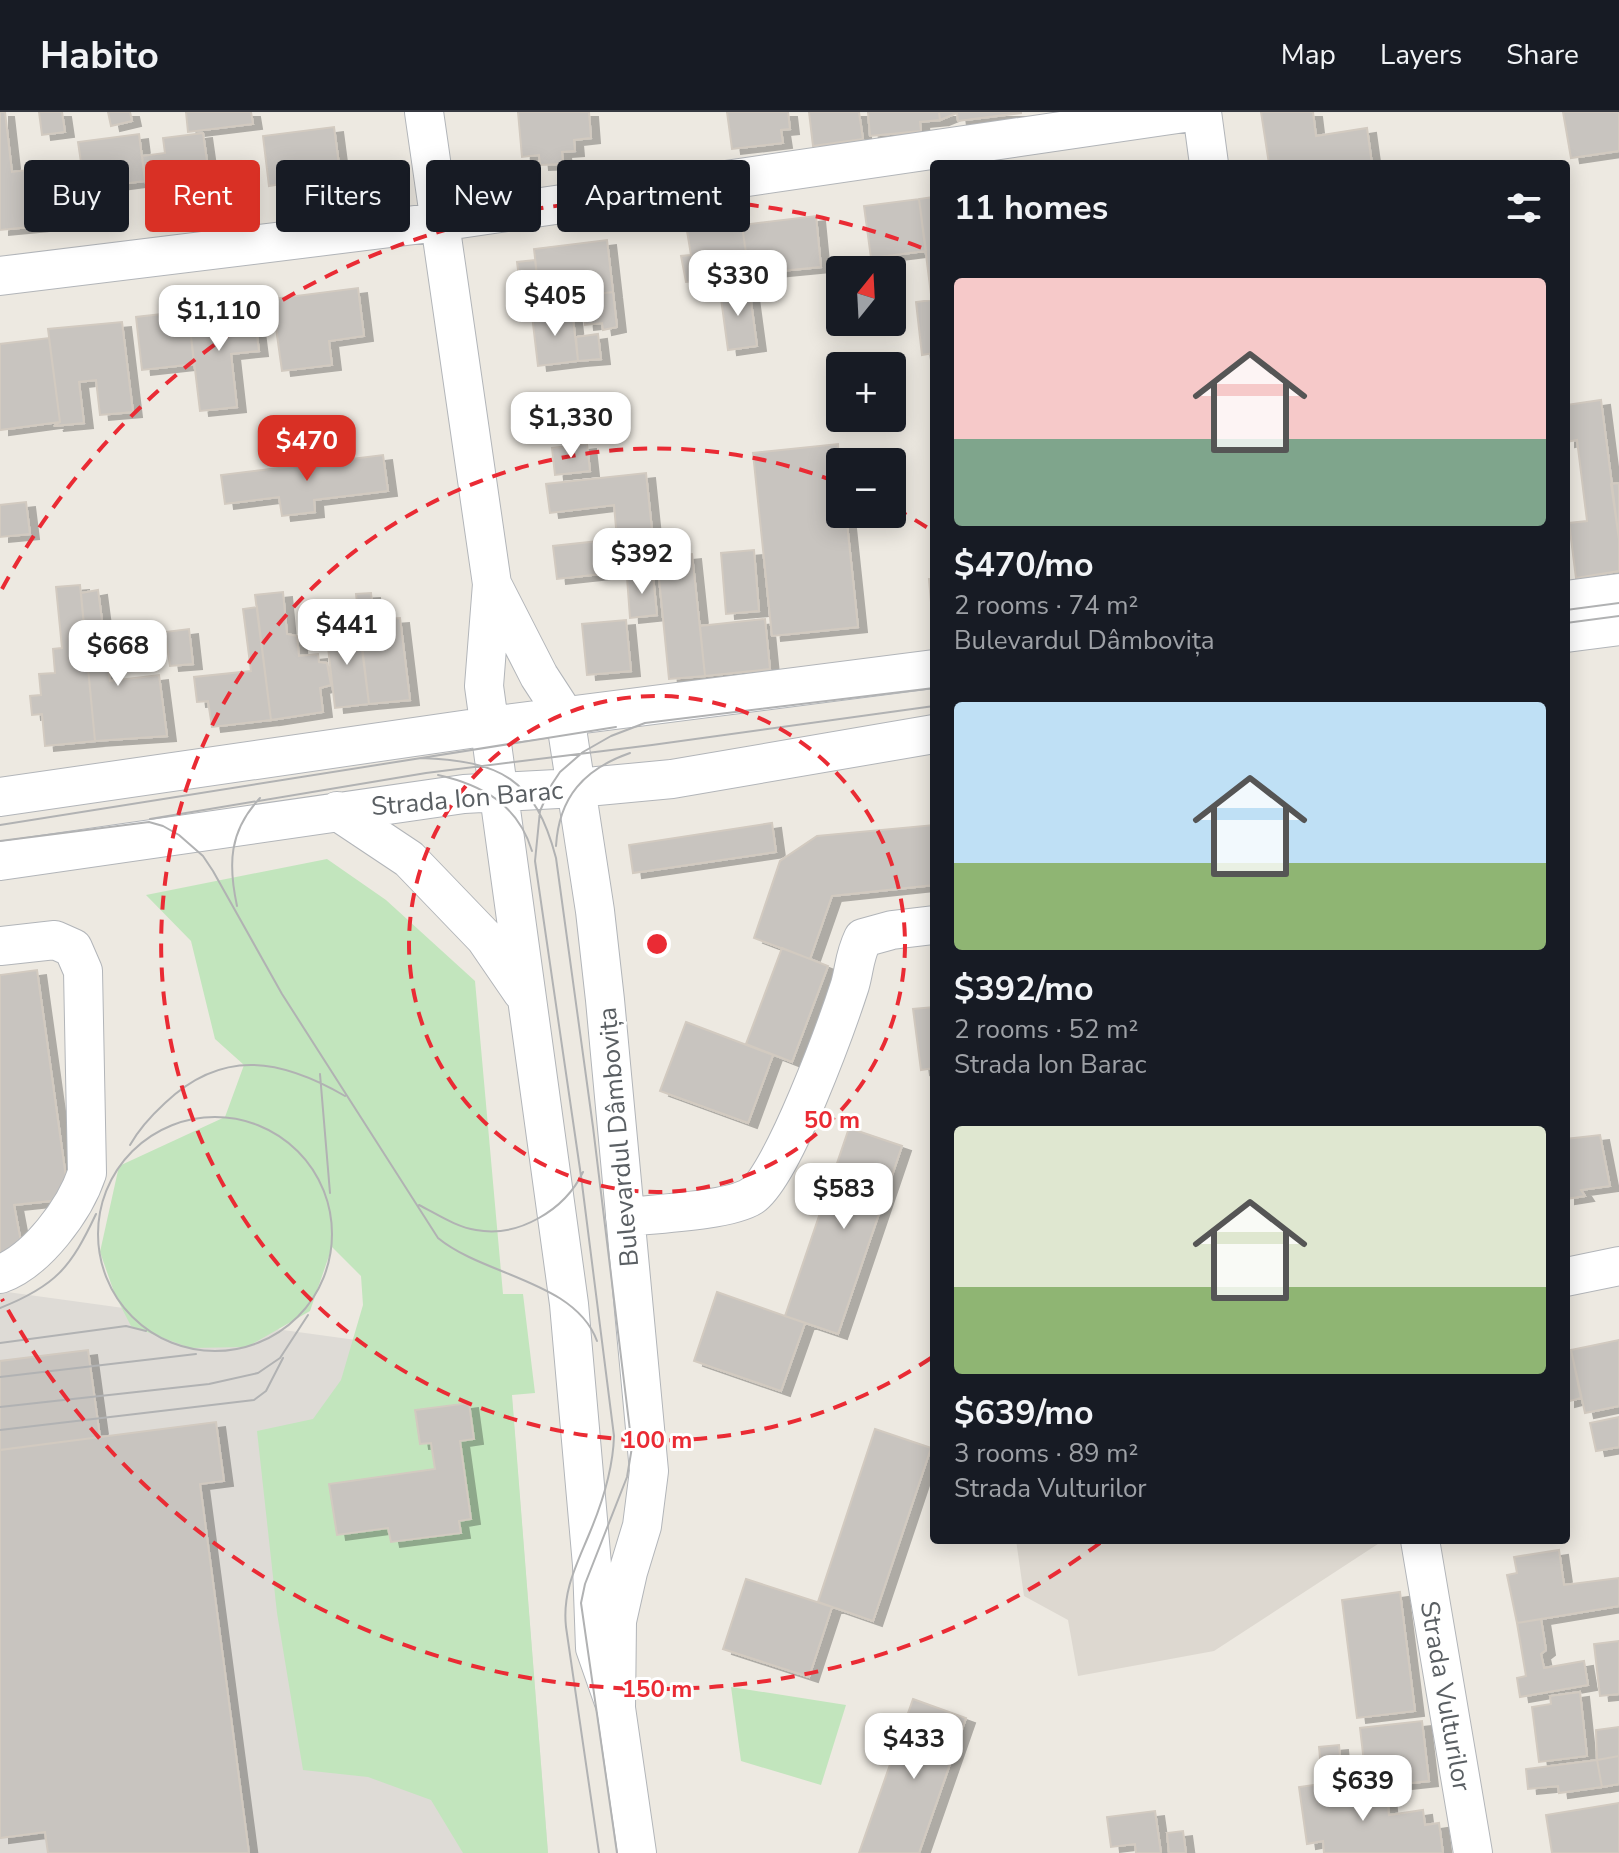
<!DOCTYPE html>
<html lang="en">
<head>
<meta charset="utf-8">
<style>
	body { margin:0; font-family:"Nunito Sans",sans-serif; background:#20242c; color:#f1f3f6; height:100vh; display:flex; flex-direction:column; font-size:30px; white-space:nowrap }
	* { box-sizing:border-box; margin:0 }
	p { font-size:26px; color:#9ea1a6 }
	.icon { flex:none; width:44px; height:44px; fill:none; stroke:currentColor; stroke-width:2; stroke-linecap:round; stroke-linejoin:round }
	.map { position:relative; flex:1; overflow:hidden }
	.details { position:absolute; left:930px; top:48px; width:640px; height:1384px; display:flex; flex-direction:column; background:#171b24; border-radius:8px; box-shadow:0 4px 20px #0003 }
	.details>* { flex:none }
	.hud { position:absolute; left:24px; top:48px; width:760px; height:72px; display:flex; gap:16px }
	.needle { width:52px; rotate:18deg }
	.fabs { position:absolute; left:826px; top:144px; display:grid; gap:16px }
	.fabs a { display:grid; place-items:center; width:80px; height:80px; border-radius:8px; background:#171b24; box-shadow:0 4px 20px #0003; font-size:40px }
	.price { position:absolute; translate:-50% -68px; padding:0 18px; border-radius:16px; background:#fff; color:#222; font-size:26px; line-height:52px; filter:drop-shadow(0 2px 4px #0008) }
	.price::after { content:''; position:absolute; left:50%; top:48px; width:24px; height:18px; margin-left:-12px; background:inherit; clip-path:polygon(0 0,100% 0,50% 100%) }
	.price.current { background:#d93025; color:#fff }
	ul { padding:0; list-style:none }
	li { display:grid; align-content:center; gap:16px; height:424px; padding:0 24px }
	li span { display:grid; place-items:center; height:248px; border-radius:8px; color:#555 }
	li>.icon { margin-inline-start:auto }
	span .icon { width:144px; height:144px; fill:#fffc; stroke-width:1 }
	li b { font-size:34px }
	h2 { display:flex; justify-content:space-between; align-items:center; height:96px; padding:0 24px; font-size:34px }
	.chip { padding:0 28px; border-radius:8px; background:#171b24; box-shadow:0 4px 20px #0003; font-size:28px; line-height:72px }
	.chip.current { background:#d93025; color:#fff }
	header { display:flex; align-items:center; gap:48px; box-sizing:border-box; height:112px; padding:0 40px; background:#171b24; border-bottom:2px solid #363941 }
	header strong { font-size:38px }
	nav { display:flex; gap:44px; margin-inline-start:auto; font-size:28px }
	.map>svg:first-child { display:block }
	.industrial { fill:#dedbd6 }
	.education { fill:#ddd8d0 }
	.green { fill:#c2e5bd }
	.building { fill:#c8c4bf; stroke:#d2cac0; stroke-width:2; filter:url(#shadow) }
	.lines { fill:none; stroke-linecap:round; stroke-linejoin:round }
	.minor-casing { stroke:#b2b5b9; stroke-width:40 }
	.minor { stroke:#fff; stroke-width:38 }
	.tram { stroke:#b1b2b3; stroke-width:2 }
	.ring { fill:none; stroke:#ea2b34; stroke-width:4; stroke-dasharray:14 10 }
	.labels { text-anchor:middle; stroke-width:6; stroke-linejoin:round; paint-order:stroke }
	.street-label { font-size:26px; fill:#5a5f63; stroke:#fff }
	.centre { fill:#ea2b34; stroke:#fff; stroke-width:4 }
	.ring-label { font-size:24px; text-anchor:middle; font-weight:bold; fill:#ea2b34; stroke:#fff; stroke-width:6; stroke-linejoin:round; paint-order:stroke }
</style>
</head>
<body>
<header>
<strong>Habito</strong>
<nav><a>Map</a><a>Layers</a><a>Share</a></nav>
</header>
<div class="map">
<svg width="1619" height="1741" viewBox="0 0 1619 1741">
	<defs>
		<filter id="shadow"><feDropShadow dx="9" dy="5" stdDeviation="0" flood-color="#0004"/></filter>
	</defs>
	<rect width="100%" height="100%" fill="#ede9e1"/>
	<path class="industrial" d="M0,1179L509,1249L548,1741H0Z"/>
	<path class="education" d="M1016,1428H1384L1214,1539L1078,1564L1068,1508L1024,1484Z"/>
	<path class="green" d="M327,747L386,788L475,869L503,1182H523L535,1281L512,1283L548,1741H463L431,1688L368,1665L303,1658L277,1501L257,1319L313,1307L341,1268L363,1193L361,1164L332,1135L310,1199L247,1235L190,1236L131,1214L115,1183L100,1140L119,1054L225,1005L244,953L215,927L191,829L146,783Z
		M731,1575L846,1593L821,1673L741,1649Z"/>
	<path class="building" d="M0,0H5L12,60L44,56L47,75L36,76L40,114L0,118Z
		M39,0H62L65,20L42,23Z
		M108,0H130L132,9L111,14Z
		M186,0H251L253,12L188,20Z
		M518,0H589L591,26L574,28L575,39L562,40L563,52L540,53L539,43L522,45Z
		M727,0H788L790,17L781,18L783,31L732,37Z
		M809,0H859L863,27L813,34Z
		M868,0H939L940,8L920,10L921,19L870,24Z
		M939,0H1021V1L958,9L957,1L940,8Z
		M1261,0H1313L1316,24L1367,16L1372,52H1269Z
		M1563,0H1619V39L1571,46Z
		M334,15L341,68L315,72L316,79L288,82L287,71L269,74L263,24Z
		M203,21L213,91L150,99L142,44L165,41L163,26Z
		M139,22L145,69L85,77L78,30Z
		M934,85V206L919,87Z
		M919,87L926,139L871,146L864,94Z
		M816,104L821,155L749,162L742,113Z
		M742,113L749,162L714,166V177L697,179L695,169L686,170L681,144L691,143L687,119Z
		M607,128L613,180L540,189L534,137Z
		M535,148L540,189L553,187L555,200L524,204L517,150Z
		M749,175L757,234L728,238L720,179Z
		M358,176L364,224L329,229L332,253L282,259L272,187Z
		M613,180L617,215L603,218L602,211L585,213L582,184Z
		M932,188L934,241L922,243L916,190Z
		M241,194L244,217L256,216L259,239L231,242L237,295L200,299L188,199Z
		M572,198L578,249L538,254L532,203Z
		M188,199L194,252L142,258L136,205Z
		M122,210L133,300L100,303L96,268L79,270L84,311L54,314L60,310L48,217Z
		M598,222L601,247L578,249L576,225Z
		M49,226L60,310L0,318V232Z
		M1601,288L1619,427V459L1576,466L1569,411L1587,409L1577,328L1566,330V293Z
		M587,332L590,359L555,363L552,336Z
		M838,332L840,402H846L858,515L772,524L753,341Z
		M383,343L388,379L314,388L315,400L282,404L279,385L225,392L221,363Z
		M646,361L656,456L557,467L553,434L617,427L614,393L550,401L546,372Z
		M1619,371V427L1611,372Z
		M26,390L30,422L0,425V393Z
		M754,438L759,499L726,502L721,441Z
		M692,442L705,564L669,567L657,446Z
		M653,463L657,503L630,506L627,465Z
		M929,467H934V525Z
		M80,473L95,629L45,634L42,602L32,603L30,584L41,583L39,562L55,561L53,537L62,536L56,475Z
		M98,478L110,569L159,563L167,624L95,629L81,481Z
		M283,480L287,522L297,524L299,544L318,542L319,550L327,551L331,573L320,576L323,600L271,608L255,483Z
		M371,481L374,508L400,506L410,588L369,592L356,482Z
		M257,495L271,608L212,615L208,589L197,590L194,565L251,559L243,497Z
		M765,507L770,557L705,564L700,514Z
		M626,508L631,559L587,563L582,512Z
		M359,515L369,592L335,596L326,518Z
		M189,517L193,552L170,554L165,520Z
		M772,711L776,740L633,761L629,733Z
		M934,713V773L832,784L810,847L754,826L780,749L817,724Z
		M782,836L828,854L792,950L746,932Z
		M37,858L69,1087L14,1093L24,1146L0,1149V863Z
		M934,895V956L921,958L913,897Z
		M686,910L773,943L748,1011L660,979Z
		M849,1016L902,1034L838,1222L785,1204Z
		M1600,1023L1610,1074L1581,1078L1585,1084L1566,1087V1027Z
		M717,1180L805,1211L781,1279L694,1249Z
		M1619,1228V1294L1585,1301L1571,1238Z
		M88,1238L100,1325L0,1338V1249Z
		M1571,1238L1581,1286L1566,1290V1239Z
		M469,1291L474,1327L460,1329L471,1407L459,1409L461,1421L391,1430L388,1416L337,1423L329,1372L435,1357L431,1331L420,1332L415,1298Z
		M1619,1305V1335L1596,1339L1590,1311Z
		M216,1310L224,1369L200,1372L249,1741H48L45,1720L0,1726V1338Z
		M875,1317L931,1336L873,1509L818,1490Z
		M1559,1438L1564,1473L1619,1466V1494L1517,1511L1507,1463L1517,1461L1514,1445Z
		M746,1467L832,1495L809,1565L723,1537Z
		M1400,1480L1415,1599L1357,1606L1342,1488Z
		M1541,1507L1546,1538L1541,1542L1544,1556L1584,1549L1588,1573L1520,1585L1517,1566L1526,1564L1517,1511Z
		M1619,1529V1582L1600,1584L1594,1532Z
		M1580,1580L1587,1644L1539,1650L1532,1595L1551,1592L1550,1584Z
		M913,1587L966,1606L919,1741H859Z
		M1422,1609L1429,1669L1367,1676L1360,1616Z
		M1619,1615V1644L1597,1648L1596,1618Z
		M1339,1633L1342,1665L1322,1668L1319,1635Z
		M1619,1644V1672L1602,1675L1597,1648Z
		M1597,1648L1602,1675L1559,1681L1558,1674L1528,1677L1526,1657Z
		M1350,1668L1352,1687L1387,1683L1389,1703L1423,1698L1425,1713L1439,1711L1443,1741H1324L1323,1729L1307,1732L1299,1675Z
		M1619,1691V1741H1552L1546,1703Z
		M1155,1699L1161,1741H1136L1135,1732L1111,1735L1107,1705Z
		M1183,1719L1186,1741H1169L1167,1721Z"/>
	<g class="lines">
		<g class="minor-casing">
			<path id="minor" d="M424,0L492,472L484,574L569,1192L592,1453L595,1536L616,1596
				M1202,0L1209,52
				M0,164L439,110L1191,0
				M492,472L539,564L565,604L595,799L605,888L649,1359L642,1414L628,1460L617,1509L616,1596L637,1741
				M1566,488L1619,481
				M1566,521L1619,514
				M0,685L490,614L934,557
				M337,699L409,747L485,826L522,880
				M0,749L464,682L576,676L672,667L934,622
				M0,834L55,828L73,836L83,859L87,1061C75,1097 37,1149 0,1162
				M625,1105C655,1102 729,1099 752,1084C783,1063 837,913 850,873C855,855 854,845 863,826L892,818L934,813
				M1566,1165L1619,1154
				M1420,1428L1473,1741"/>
		</g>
		<use href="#minor" class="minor"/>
		<path class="tram" d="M1566,498L1619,491
			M1566,511L1619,504
			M421,646C500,649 535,666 556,746L593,1015L632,1335L627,1365L585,1472L581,1491L617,1741
			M438,663C483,673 518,693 532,739
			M150,707L426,661L652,633L934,594
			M0,713L616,615
			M0,729L149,710L163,714L179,723L203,744L213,759L282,882L438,1126C484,1164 575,1169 597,1229
			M556,734C559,685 584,657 630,641
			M237,794C228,752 229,719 260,686
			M320,962L330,1081
			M98 1122a117 117 0 1 1 234 0a117 117 0 1 1-234 0Z
			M130,1033C139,1017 152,1003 165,991C223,936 281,947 345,984
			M419,1093C437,1102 456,1115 476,1118C518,1126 565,1098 583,1060
			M0,1196C56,1174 71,1155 96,1102
			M0,1231L126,1214L146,1219
			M0,1265L196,1242
			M0,1295L209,1272L258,1261L280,1246L308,1203
			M0,1318L254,1288L266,1279L283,1246
			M599,1741L566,1515C562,1479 577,1452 590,1420C603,1389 613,1358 614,1324L581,1064L535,749L540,699L552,672L560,660L583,640L611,624L645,611L934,576"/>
	</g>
	<g class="ring">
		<circle cx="657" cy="832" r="248"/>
		<path d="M931 1246A496 496 0 1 1 839 371M894 396A496 496 0 0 1 931 418"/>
		<path d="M1100 1431A745 745 0 0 1 2 1187M2 477A745 745 0 0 1 930 139"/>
	</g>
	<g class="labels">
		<g class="street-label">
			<text transform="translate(467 686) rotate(-5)" y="9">Strada Ion Barac</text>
			<text transform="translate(618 1025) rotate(-95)" y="9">Bulevardul Dâmbovița</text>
			<text transform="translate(1446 1584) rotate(80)" y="9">Strada Vulturilor</text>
		</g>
	</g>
	<circle cx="657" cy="832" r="12" class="centre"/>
	<g class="ring-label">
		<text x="832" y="1016">50 m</text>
		<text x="657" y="1336">100 m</text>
		<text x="657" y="1585">150 m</text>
	</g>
</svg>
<div class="fabs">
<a><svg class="needle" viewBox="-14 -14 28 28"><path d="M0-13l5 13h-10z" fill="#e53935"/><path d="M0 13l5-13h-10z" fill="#9ea1a6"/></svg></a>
<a>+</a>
<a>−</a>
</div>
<b class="price" style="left:738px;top:206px">$330</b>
<b class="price" style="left:555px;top:226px">$405</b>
<b class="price" style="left:219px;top:241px">$1,110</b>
<b class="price" style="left:571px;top:348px">$1,330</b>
<b class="price current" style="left:307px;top:371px">$470</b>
<b class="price" style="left:642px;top:484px">$392</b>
<b class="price" style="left:347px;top:555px">$441</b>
<b class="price" style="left:118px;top:576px">$668</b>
<b class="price" style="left:844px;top:1119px">$583</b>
<b class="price" style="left:914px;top:1669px">$433</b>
<b class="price" style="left:1363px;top:1711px">$639</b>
<div class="hud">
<a class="chip">Buy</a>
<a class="chip current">Rent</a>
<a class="chip">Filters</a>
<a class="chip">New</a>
<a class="chip">Apartment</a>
</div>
<section class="details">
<h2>11 homes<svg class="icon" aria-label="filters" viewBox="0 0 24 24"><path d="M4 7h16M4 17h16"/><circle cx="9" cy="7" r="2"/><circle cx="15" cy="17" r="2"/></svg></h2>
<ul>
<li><span style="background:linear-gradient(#f6c9c9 65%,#7fa58c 0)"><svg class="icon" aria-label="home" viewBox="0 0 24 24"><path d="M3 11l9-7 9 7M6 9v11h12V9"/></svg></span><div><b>$470/mo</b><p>2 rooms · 74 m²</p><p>Bulevardul Dâmbovița</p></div></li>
<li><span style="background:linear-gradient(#bfe0f5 65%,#8fb573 0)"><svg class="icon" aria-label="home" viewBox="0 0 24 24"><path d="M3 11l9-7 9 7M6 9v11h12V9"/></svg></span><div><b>$392/mo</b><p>2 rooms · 52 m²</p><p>Strada Ion Barac</p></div></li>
<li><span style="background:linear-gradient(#dfe7d0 65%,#8fb573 0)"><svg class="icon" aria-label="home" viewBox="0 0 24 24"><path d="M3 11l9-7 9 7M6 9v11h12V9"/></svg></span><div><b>$639/mo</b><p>3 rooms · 89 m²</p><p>Strada Vulturilor</p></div></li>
</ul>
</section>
</div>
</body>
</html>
